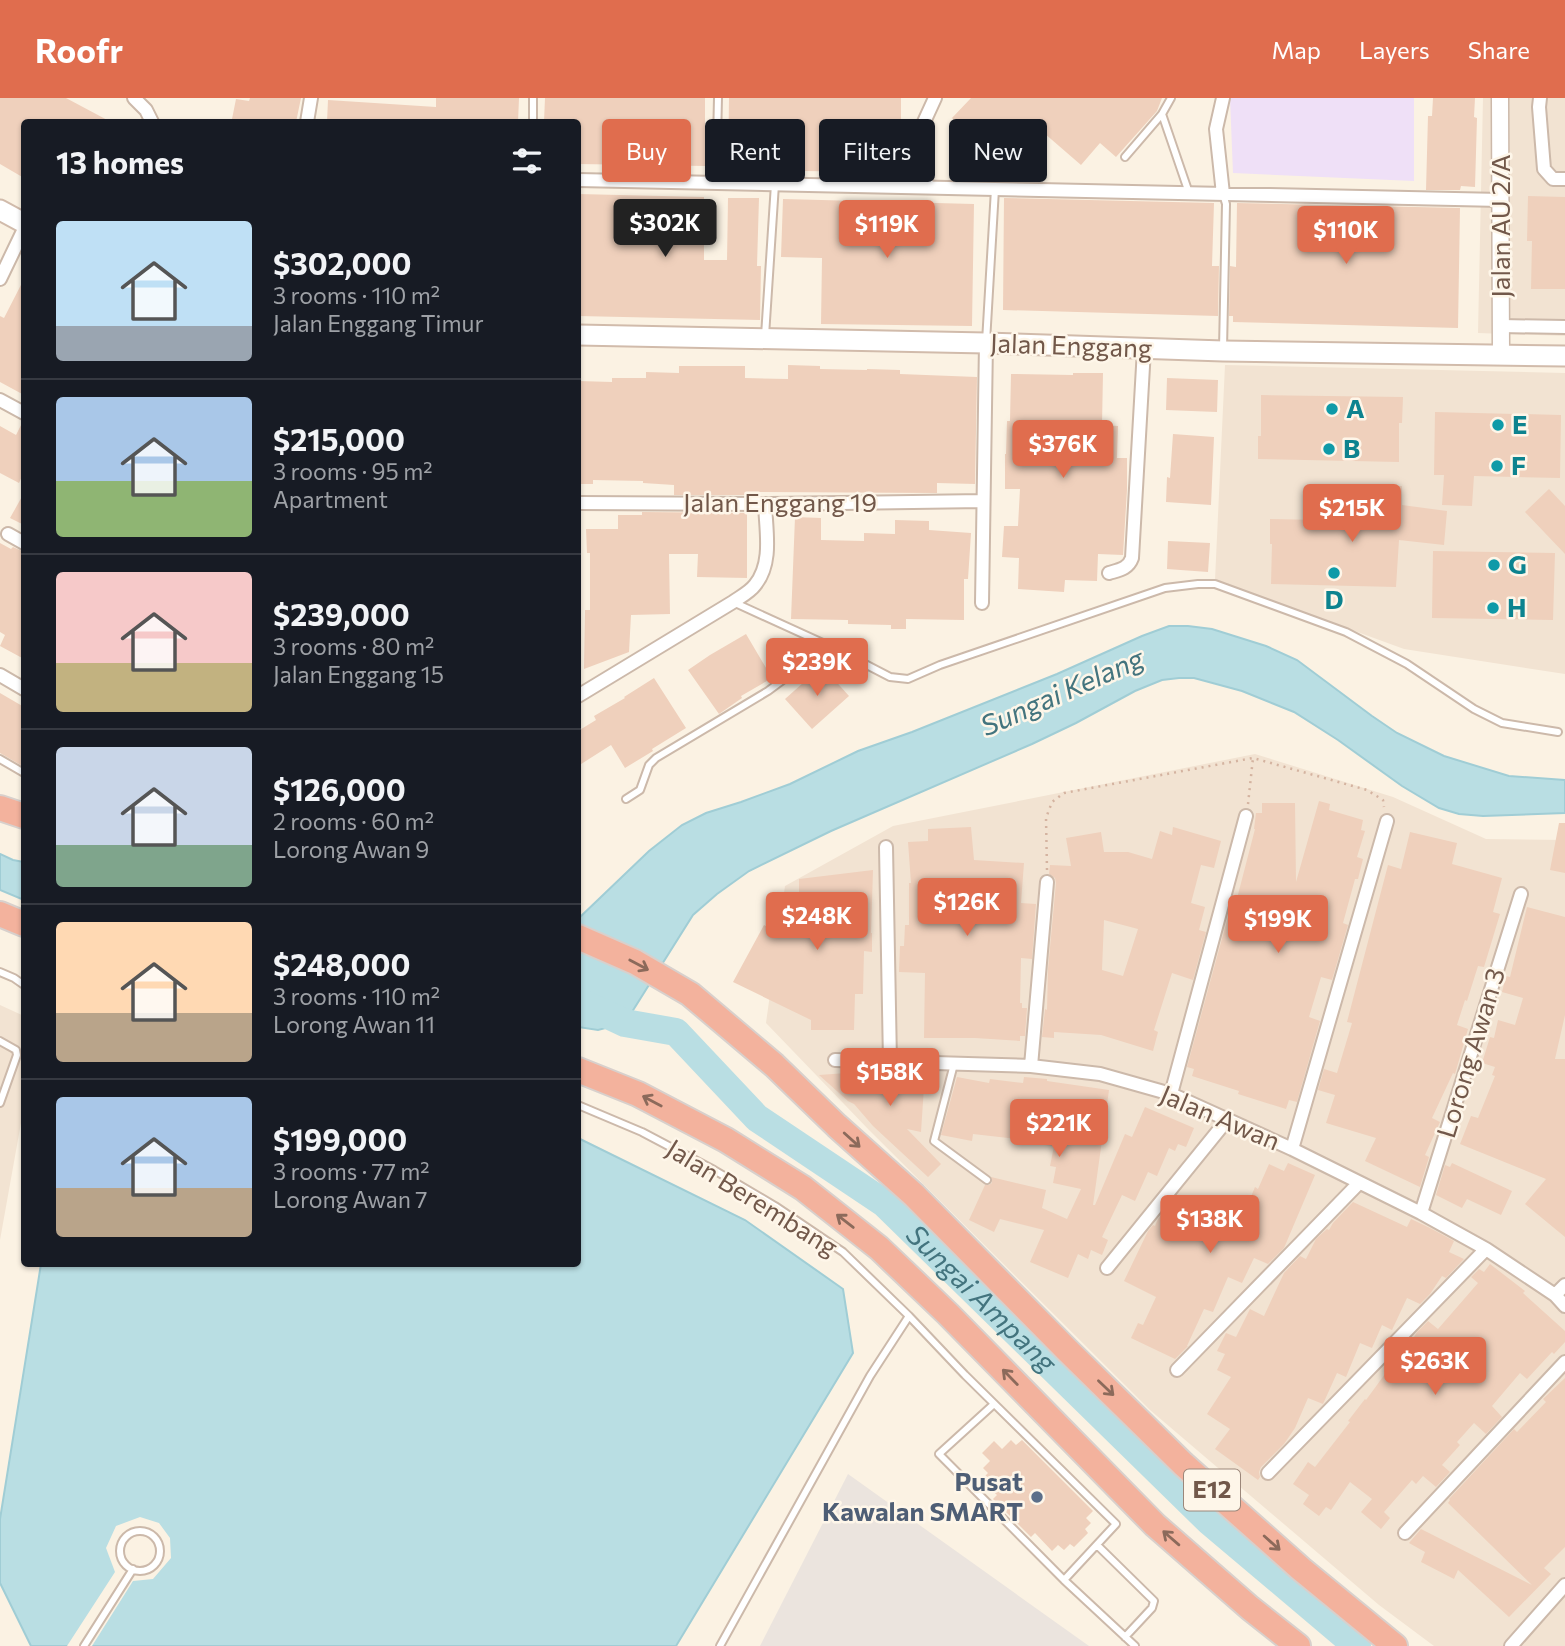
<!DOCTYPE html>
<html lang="en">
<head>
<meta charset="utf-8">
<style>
	body { margin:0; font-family:Commissioner,sans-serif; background:#20242c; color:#f1f3f6; height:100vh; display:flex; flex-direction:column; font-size:26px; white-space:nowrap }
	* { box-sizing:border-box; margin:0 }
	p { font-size:23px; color:#9ea1a6 }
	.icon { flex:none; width:38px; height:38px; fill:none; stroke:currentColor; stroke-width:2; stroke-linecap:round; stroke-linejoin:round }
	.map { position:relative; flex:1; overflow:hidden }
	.panel { position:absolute; left:21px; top:21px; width:560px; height:1148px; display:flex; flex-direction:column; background:#171b24; border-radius:7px; box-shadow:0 2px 5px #0004 }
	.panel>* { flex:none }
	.banner { position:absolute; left:602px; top:21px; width:665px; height:63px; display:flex; gap:14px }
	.price { position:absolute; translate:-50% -60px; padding:0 16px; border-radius:7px; background:#e06d4e; color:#fff; font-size:23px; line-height:46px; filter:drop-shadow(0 2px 4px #0008) }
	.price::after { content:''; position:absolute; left:50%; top:42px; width:21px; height:16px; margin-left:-10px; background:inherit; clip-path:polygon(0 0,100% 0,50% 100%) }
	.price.on { background:#222; color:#fff }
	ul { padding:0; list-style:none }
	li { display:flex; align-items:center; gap:21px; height:175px; padding:0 35px }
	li+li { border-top:2px solid #363941 }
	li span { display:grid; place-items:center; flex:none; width:196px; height:140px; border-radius:7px; color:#555 }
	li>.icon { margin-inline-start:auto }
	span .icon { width:84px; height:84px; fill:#fffc; stroke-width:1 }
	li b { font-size:30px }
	h2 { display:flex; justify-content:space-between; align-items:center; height:84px; padding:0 35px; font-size:30px }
	.chip { padding:0 24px; border-radius:7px; background:#171b24; box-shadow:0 2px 5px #0004; font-size:24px; line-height:63px }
	.chip.on { background:#e06d4e; color:#fff }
	header { display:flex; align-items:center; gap:42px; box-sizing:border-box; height:98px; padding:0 35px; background:#e06d4e; color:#fff }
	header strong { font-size:33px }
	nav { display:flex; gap:38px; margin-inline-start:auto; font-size:24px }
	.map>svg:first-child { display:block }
	.residential { fill:#f2e3d2 }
	.industrial { fill:#ebe4de }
	.education { fill:#efe0f7 }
	.water { fill:#b9dee3; stroke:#a0cdd5; stroke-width:2 }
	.pier { fill:#fbf2e3 }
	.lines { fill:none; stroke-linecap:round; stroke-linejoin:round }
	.river { stroke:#b9dee3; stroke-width:28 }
	.building { fill:#efd0bc; fill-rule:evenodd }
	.service-casing { stroke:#ccb9aa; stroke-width:10 }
	.minor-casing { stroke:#ccb9aa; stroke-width:16 }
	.tertiary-casing { stroke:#ccb9aa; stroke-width:19 }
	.secondary-casing { stroke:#d1bbab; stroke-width:23 }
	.motorway-casing { stroke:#d8d0cc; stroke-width:28 }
	.path { stroke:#d4b3a0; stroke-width:2.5; stroke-dasharray:2 5; stroke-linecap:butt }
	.service { stroke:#fff; stroke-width:6 }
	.minor { stroke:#fff; stroke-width:12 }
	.tertiary { stroke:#fff; stroke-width:16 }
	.secondary { stroke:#fff; stroke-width:19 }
	.motorway { stroke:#f3b29d; stroke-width:24 }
	.oneway { stroke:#8c6a5b }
	.culture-dot { fill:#0f9aa8; stroke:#fef6e9; stroke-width:2.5 }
	.service-dot { fill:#5c6f8a; stroke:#fef6e9; stroke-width:2.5 }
	.labels { text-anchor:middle; stroke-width:5; stroke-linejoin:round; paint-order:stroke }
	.shield { fill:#fef6e9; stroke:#9c877a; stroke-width:2 }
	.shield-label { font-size:24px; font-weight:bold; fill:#72584a }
	.street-label { font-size:26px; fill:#72584a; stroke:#fef6e9 }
	.culture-label { font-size:26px; font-weight:bold; fill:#0d838f; stroke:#fef6e9; text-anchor:start }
	.service-label { font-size:26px; font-weight:bold; fill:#4e5e75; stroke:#fef6e9; text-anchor:end }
	.water-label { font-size:28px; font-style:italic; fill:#43747e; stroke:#fef6e9 }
</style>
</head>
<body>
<header>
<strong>Roofr</strong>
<nav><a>Map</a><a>Layers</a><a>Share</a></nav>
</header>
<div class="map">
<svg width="1565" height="1548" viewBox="0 0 1565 1548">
	<rect width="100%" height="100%" fill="#fbf2e3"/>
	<path class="residential" d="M1483,0H1565V238L1478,235Z
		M1225,267L1565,275V576L1404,551L1215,482Z
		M1255,656L1393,699L1486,741L1565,742V1548H1434L1379,1507L1150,1312L869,1032L766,925L785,788L893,728Z
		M0,907L24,918V1008L0,1142Z"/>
	<path class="industrial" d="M848,1376L1089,1548H760Z"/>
	<path class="education" d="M1230,0H1414V83L1233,75Z"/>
	<path class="water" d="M1169,528H1188L1212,531L1266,548L1297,562L1372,618L1397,635L1444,658L1509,678L1565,682V715L1483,718L1459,716L1439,710L1402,688L1338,642L1294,614L1242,593L1194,580H1179L1162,582L1135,593L1076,625L1032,646L831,733L749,773L717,796L693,817L625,925L598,932L578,929V821L649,753L682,727L706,715L741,704L790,686L858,653L912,634L1057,576L1142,538Z
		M0,756L13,762L24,764V802L0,792Z
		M578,1040L745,1122L843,1191L853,1255L676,1548H31L0,1485V1421L41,1166H578Z"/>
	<path class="pier" d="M140,1419L159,1425L170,1440L171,1460L153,1481L133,1483L92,1548H67L115,1474L106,1450L116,1428Z"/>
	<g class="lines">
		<path class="river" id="s1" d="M578,903L625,925L676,934L757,1020L884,1105L1209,1423L1357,1548"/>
	</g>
	<path class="building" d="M0,0H66L111,24H24V80L0,66Z
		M250,0H301L296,24H247L232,21L236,1L249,3Z
		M436,0H519L518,24H327L328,2L436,9Z
		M545,0H705V68L578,66V24H544Z
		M729,0H901V43H883V74L728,72Z
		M971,0H1162L1157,13L1116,59L1100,45L1081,67L1044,35L1016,66L1011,62L1009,64L997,53L986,65L962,45L970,36L952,20Z
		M1433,0H1475L1474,19L1477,20L1475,89L1461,88L1460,92H1426L1428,18H1432Z
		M578,96L704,99V162H727L728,100H759L757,168H761L760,222L578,218Z
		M1528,98L1565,99V191H1531L1532,143H1527Z
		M1004,100L1214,105L1212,168H1219L1218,218L1003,212Z
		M783,101L974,106L972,228L821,226L822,160L781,159Z
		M1237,105L1460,110L1458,230L1233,224V218H1229L1230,168L1236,169Z
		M24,181V297L0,284V218L4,220Z
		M788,267L820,268V271L867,272V271L900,272V276L977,279L975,386L937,385V395L749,394L748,397H674V387L643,385V383L593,382V386H578V283L612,284V280H646V274L679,275V268H745V280L788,281Z
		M1073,275H1103L1102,327L1118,328L1117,360H1127V392L1123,457L1098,456L1097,483L1065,482L1064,494L1018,491L1019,460L1002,459L1004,428H1018L1020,391H1005V356H1006L1007,323H1010L1011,276L1073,277Z
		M1167,280L1218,282L1217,314L1166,312Z
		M1261,297L1403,299L1402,325H1399V364L1258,361V338H1261Z
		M1435,314L1561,317L1560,380L1474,378L1472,408L1442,407L1444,377H1434Z
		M23,323L24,324V374L19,385L0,375V328L16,337Z
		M1173,336L1214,339L1211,407L1166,404L1167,379L1170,380Z
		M1374,388H1402V407L1447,413L1444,447L1399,442L1396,489L1271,486L1272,446H1270V421L1374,423Z
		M1549,391L1565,408V456L1525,414Z
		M24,395V427L10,420Z
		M642,414L747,415V480L697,479L698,456H669L670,516L631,517L629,554L584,571L585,512H590V455H587L586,431H618V417H642Z
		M795,419L821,420V442L864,443V435L895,436V422L929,423V432L971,435L968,481H964V522L906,521V531H891V527L848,526V522L791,521Z
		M1168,443L1210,445L1208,474L1167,471Z
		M0,445L11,451L13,449L24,454V561L0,548L5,537L0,534Z
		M1433,453L1555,455L1553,522L1432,520Z
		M746,536L772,580L741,598L742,600L719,616L688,572L710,557Z
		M822,568L849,598L812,631L785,601Z
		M654,580L686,630L652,651L653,653L625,670L611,647L578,668V633L596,622L594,618L625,600L624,599Z
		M0,595L24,609V669L0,655Z
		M1319,703L1330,706L1329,712L1363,722L1361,732L1365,733L1357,759L1363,761L1358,781H1355L1343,825L1348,827L1332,882L1321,879L1309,919L1320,923L1297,1004L1289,1002L1286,1011L1238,996L1239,993L1192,978L1194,971L1187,969L1230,811L1234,812L1255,731H1254L1256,715H1262V705H1295L1296,784Z
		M1559,725H1565V775L1550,772Z
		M971,729L974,762L1024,765L1021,805L1036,806L1032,861L1021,860L1020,905H1022V910H1027L1025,938H1020V943L975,940H924L925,875L899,874L900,848H904L905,827H909V785H911L908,744L928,743V731Z
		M1173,729L1221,743L1214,770L1201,767L1191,805L1205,809L1199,832L1206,834L1193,882L1172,875L1154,932L1158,934L1153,953L1101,937L1054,934V940L1042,939L1045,911L1047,912L1048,871L1056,785L1055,780L1049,776L1050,767L1071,768L1066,740L1101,734L1104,754H1128L1152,761L1160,733L1172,737ZM1104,822L1138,831L1123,878L1102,872Z
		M1410,734L1457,745L1452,766L1502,780L1493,814L1500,816L1484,869L1478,868L1467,903L1465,902L1457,927L1468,931L1455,976L1453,975L1432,1020L1440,1024L1425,1057L1429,1059L1420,1089L1365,1063L1376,1040L1326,1025L1335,997L1318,992L1324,971L1337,975L1352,925L1347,924L1388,767L1401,771Z
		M873,772L871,835H872V854L864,853L863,896H855L854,932H811V922L733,884L764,827L783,838L799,814V781Z
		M1527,809L1565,819V917L1555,961H1565V1139L1525,1106L1546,1081L1460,1046L1471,1018L1478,1020L1495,978L1492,977L1495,969L1482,965L1490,939L1494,940L1498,922L1515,927L1523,900L1502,894L1506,878L1510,879Z
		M888,972L925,974L921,1034L907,1031L941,1066L928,1079L873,1028L854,1006L848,1003L819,977Z
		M957,979L989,985L990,981L1023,985L1024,979L1047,981V983L1109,992L1093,1107H1095L1125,1036L1132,1039L1145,1009L1194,1030L1186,1049L1178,1046L1175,1053L1169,1050L1157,1078L1148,1074L1135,1103L1122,1097L1102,1139L1108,1142L1102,1157L1091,1152L1088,1161L1078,1156L1068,1180L1030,1164L1044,1132L1000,1121L994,1134L969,1122L985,1087H989L992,1085L991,1079L1046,1092L1042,1110L1067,1121L1081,1091L1053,1085L1056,1069L1050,1068L1054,1048L1017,1044V1041L973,1036L972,1043L941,1037Z
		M1288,1065L1315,1077L1284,1150L1268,1166L1254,1160L1242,1185L1228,1179L1213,1214L1204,1211L1187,1248H1188L1175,1261L1131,1240L1138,1225L1143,1227L1156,1199L1124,1183L1148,1133L1153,1127L1155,1128L1158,1121L1177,1098L1226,1120V1119L1240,1125L1255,1089L1258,1091L1269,1066L1284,1073Z
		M1452,1065L1512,1093L1501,1117L1467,1101L1462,1110L1436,1097L1445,1067L1450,1069Z
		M1353,1104L1407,1129L1411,1121L1430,1130L1454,1143L1449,1154L1464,1161L1446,1180L1442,1178L1430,1196L1420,1206L1407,1200L1392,1232L1382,1227L1372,1250L1360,1245L1346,1279L1337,1275L1323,1306L1308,1300L1295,1330L1284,1346L1261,1369L1259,1374L1260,1379L1258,1382L1215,1351L1230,1331L1207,1316L1231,1279L1217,1272L1225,1256L1217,1253L1226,1235L1236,1239L1250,1211L1264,1218L1284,1175L1300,1158L1306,1161L1316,1141L1327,1131L1329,1132L1333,1125Z
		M1490,1166L1525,1193L1523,1195L1565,1233V1244L1554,1256L1552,1254L1527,1281L1520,1275L1492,1308L1502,1319L1486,1336L1474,1325L1457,1344L1460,1347L1442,1367L1450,1374L1436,1389L1423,1378L1416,1386L1412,1382L1384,1414L1390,1420L1381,1431L1361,1414L1372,1401L1350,1384L1331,1412L1326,1409L1319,1418L1303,1406L1309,1397L1293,1386L1302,1373L1308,1364L1315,1369L1350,1324L1348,1323L1365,1301L1366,1302L1385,1276L1389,1279L1417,1241L1414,1239L1417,1234L1428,1223L1438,1231L1478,1185L1471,1179L1479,1171L1484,1174Z
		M1565,1280V1449L1544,1470L1551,1476L1509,1519L1458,1472L1454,1481L1421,1464L1425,1454L1409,1445L1421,1431L1532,1487L1448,1405L1450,1402L1449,1401L1514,1331L1517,1334L1546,1304L1543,1301Z
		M1011,1342L1016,1347L1022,1342L1093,1413L1086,1420L1091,1425L1085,1431L1088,1435L1074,1449L1070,1446L1064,1452L1058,1447L1052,1453L1035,1435L1031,1439L993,1401L997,1397L981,1382L988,1375L983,1370L990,1363L982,1355L994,1343L1002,1351Z"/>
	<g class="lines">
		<g class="service-casing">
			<path id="service" d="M1171,0L1162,16L1189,95
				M533,24V0
				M1125,59L1162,16
				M716,85L718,0
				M765,238L775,86
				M986,244L995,91
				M1223,251L1226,106L1223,96
				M733,504L836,551L890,579L908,581L940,567L1165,490L1198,486H1215L1346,534L1407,566L1474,611L1502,625L1558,634
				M0,661L24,675
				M626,701L640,692L649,667L656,660L768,593L803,567L826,559L836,551
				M0,874L14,880L24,887
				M0,943L16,952L17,957L0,1005
				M954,966L934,1043L987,1082
				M578,1007L642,1034L714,1072L775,1108L843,1154L909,1218L965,1277L1116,1426L1064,1482L939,1356L994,1306
				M120 1453a20 20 0 1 1 40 0a20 20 0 1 1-40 0Z
				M1097,1447L1154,1503L1152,1510L1125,1539
				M1064,1482L1135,1548
				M84,1548L133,1471
				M720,1548L870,1278L909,1218"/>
		</g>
		<g class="minor-casing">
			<path id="minor" d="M134,0L146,12L152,24
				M1540,0L1539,9L1544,71L1553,81H1565
				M307,24L311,0
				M578,82L1501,102
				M927,89L922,51L924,24L935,0
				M1223,96L1216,31L1223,0
				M0,181L24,131
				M1501,228L1565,229
				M0,302L24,315
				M578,405L771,406L983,403
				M8,436L24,445
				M1109,475C1119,472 1128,471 1132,460L1144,251
				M982,505L986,245
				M0,577L24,591
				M578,598L733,504C740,499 750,494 755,487C773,465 766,433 765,406
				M886,749L890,964
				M835,962L1031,968L1100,976L1171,996L1292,1051L1421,1115L1486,1151L1555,1197L1565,1208
				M1031,968L1047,784
				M1171,996L1246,718
				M1292,1051L1387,723
				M1421,1115L1521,796
				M1107,1170L1227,1022
				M1555,1197L1565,1187
				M1177,1272L1359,1085
				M1268,1375L1486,1151
				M1405,1435L1565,1264
				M1511,1548L1565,1487"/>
		</g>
		<g class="tertiary-casing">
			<path id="tertiary" d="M1500,0L1501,257"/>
		</g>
		<g class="secondary-casing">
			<path id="secondary" d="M0,112L24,125
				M578,237L986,245L1223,253L1565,258"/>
		</g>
		<g class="motorway-casing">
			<path id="motorway" d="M0,710L24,718
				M0,816L24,826
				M578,839L635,864L690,896L774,967L837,1028L914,1097L1067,1252L1183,1366L1301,1471L1395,1548
				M578,972L638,996L726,1042L803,1090L879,1150L948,1216L1155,1427L1250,1510L1298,1548"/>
		</g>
		<path class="path" d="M1248,706L1253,660
			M1047,772L1046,720L1052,704L1064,695L1253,660L1367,692L1383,702L1384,709"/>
		<use href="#service" class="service"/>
		<use href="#minor" class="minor"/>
		<use href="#tertiary" class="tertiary"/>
		<use href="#secondary" class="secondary"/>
		<use href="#motorway" class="motorway"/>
	</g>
	<defs><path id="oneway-shaft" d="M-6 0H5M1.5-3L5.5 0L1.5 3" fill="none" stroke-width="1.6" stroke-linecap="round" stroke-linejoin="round" transform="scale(1.75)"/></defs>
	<g class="oneway">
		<use href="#oneway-shaft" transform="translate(639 867) rotate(28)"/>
		<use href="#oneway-shaft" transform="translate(652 1003) rotate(-152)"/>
		<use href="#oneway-shaft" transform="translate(852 1042) rotate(42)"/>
		<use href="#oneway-shaft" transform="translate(845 1123) rotate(-142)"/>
		<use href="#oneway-shaft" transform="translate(1010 1279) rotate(-134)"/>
		<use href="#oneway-shaft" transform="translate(1106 1290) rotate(44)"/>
		<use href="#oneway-shaft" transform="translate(1171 1440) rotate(-139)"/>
		<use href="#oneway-shaft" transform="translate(1272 1445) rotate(42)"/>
	</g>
	<g class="culture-dot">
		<circle cx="1332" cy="311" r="7"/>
		<circle cx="1498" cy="327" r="7"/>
		<circle cx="1329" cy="351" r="7"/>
		<circle cx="1497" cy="368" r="7"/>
		<circle cx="1494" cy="467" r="7"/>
		<circle cx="1334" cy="475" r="7"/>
		<circle cx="1493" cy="510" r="7"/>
	</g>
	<circle class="service-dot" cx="1037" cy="1399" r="7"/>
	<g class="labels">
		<rect class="shield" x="1184" y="1371.5" width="56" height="41" rx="5"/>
		<g class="shield-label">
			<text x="1212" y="1400">E12</text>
		</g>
		<g class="street-label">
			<text transform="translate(1501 128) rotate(-90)" y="9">Jalan AU 2/A</text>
			<text transform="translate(1071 248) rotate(2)" y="9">Jalan Enggang</text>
			<text x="780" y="414">Jalan Enggang 19</text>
			<text transform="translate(1471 955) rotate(-73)" y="9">Lorong Awan 3</text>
			<text transform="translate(1220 1020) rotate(23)" y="9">Jalan Awan</text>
			<text transform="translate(752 1100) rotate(32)" y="9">Jalan Berembang</text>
		</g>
		<g class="culture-label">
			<text x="1346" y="320">A</text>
			<text x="1512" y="336">E</text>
			<text x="1343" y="360">B</text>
			<text x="1511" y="377">F</text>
			<text x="1508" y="476">G</text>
			<text x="1334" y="511" text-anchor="middle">D</text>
			<text x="1507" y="519">H</text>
		</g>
		<g class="service-label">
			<text x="1023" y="1393">Pusat<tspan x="1023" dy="30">Kawalan SMART</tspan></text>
		</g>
		<g class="water-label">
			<text transform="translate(1062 594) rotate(-24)" y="10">Sungai Kelang</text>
			<text dy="10" stroke="none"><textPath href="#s1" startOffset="511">Sungai Ampang</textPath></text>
		</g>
	</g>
</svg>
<b class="price on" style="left:665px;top:161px">$302K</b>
<b class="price" style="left:887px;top:162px">$119K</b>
<b class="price" style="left:1346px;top:168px">$110K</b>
<b class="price" style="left:1063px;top:382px">$376K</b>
<b class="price" style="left:1352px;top:446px">$215K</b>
<b class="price" style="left:817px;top:600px">$239K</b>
<b class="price" style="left:967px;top:840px">$126K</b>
<b class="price" style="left:817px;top:854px">$248K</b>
<b class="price" style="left:1278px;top:857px">$199K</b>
<b class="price" style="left:890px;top:1010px">$158K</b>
<b class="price" style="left:1059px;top:1061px">$221K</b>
<b class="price" style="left:1210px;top:1157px">$138K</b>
<b class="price" style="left:1435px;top:1299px">$263K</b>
<div class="banner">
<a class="chip on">Buy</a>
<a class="chip">Rent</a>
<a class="chip">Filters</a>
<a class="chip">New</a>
</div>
<section class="panel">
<h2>13 homes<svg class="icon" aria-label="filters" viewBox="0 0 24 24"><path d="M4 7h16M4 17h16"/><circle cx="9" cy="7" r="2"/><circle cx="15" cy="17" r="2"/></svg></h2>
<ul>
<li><span style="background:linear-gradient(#bfe0f5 75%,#9aa5b1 0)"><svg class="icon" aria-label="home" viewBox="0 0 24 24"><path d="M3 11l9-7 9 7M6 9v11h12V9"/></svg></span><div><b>$302,000</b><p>3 rooms · 110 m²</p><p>Jalan Enggang Timur</p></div></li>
<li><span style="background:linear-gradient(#a9c7e8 60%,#8fb573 0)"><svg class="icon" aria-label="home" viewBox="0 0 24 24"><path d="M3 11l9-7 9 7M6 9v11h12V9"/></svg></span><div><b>$215,000</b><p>3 rooms · 95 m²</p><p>Apartment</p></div></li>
<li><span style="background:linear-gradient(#f6c9c9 65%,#c2b280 0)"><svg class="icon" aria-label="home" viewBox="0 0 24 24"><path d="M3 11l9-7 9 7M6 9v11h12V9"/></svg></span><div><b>$239,000</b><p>3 rooms · 80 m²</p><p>Jalan Enggang 15</p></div></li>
<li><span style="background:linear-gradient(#c9d6e8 70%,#7fa58c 0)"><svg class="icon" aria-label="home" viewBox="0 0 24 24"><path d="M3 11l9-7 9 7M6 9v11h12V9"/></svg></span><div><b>$126,000</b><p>2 rooms · 60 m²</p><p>Lorong Awan 9</p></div></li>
<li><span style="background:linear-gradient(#ffd9b3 65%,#b9a48a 0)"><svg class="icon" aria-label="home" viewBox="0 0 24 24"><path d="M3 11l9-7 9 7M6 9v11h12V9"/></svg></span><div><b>$248,000</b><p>3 rooms · 110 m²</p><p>Lorong Awan 11</p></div></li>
<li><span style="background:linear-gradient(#a9c7e8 65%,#b9a48a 0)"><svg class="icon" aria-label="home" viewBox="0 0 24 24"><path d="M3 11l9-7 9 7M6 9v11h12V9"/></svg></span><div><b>$199,000</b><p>3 rooms · 77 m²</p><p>Lorong Awan 7</p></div></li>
</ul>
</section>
</div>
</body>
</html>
